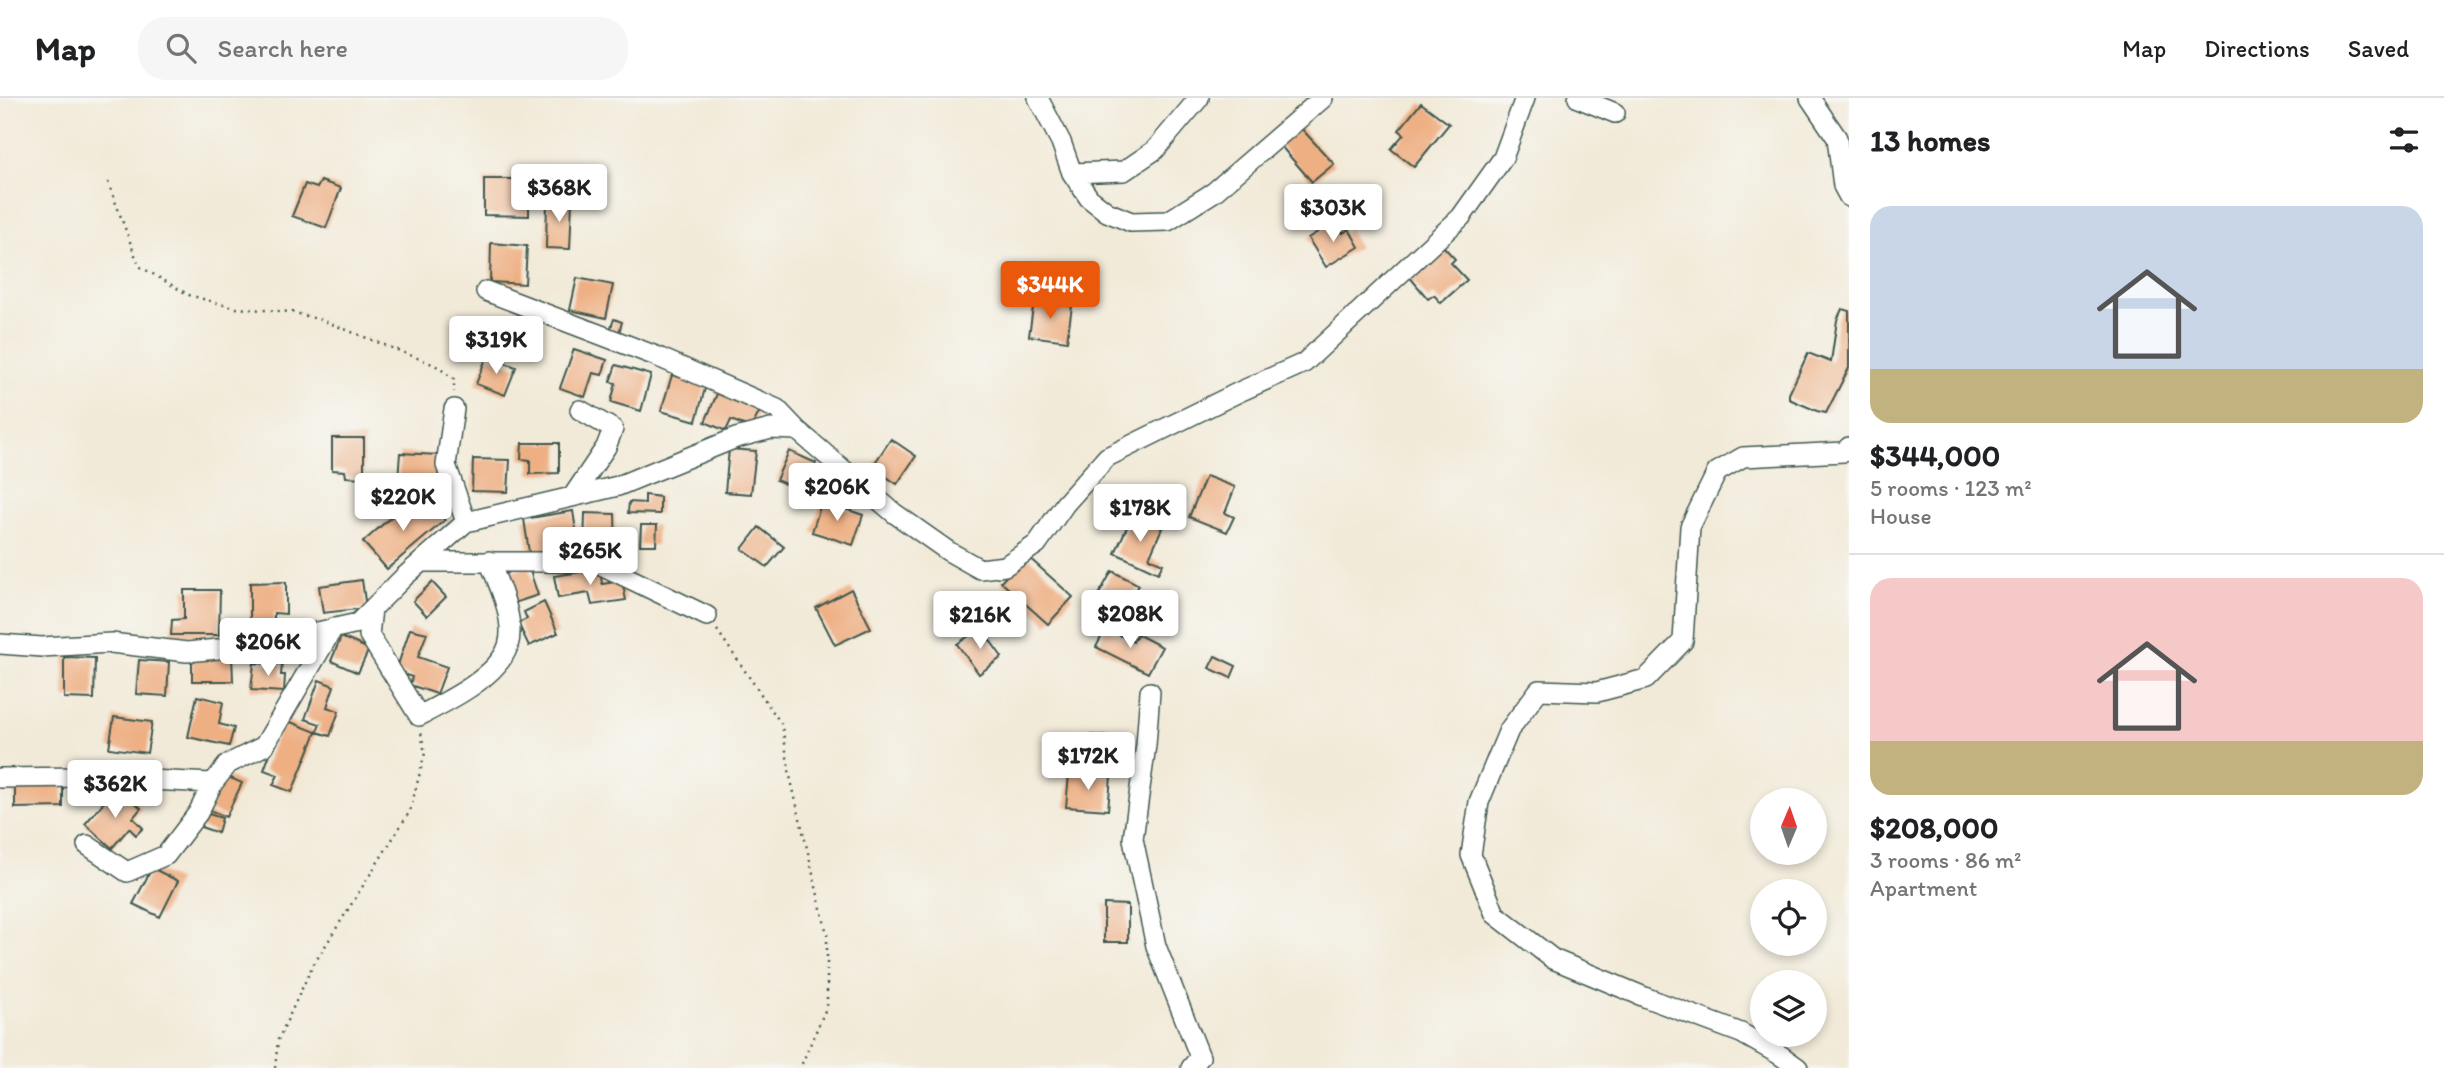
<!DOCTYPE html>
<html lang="en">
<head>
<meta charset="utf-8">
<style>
	body { margin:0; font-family:Itim,sans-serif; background:#f6f6f6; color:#202124; height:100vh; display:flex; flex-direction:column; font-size:26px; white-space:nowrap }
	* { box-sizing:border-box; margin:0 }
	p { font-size:23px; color:#757577 }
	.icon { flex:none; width:38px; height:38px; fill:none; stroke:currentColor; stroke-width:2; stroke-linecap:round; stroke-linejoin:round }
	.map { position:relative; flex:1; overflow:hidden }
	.panel { display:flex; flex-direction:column; background:#fff; width:595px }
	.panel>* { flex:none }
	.needle { width:46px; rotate:2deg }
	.controls { position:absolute; left:1750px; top:690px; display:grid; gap:14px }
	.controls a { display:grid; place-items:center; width:77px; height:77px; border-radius:50%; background:#fff; box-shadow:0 4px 10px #0003; font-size:35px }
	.price { position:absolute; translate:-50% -60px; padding:0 16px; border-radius:7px; background:#fff; color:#222; font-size:23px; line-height:46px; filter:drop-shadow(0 2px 4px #0008) }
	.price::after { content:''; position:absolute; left:50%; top:42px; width:21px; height:16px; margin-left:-10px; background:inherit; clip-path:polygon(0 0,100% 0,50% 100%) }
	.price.selected { background:#ea580c; color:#fff }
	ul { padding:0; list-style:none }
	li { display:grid; align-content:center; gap:14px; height:371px; padding:0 21px }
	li+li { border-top:2px solid #e0e0e0 }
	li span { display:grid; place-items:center; height:217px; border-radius:21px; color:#555 }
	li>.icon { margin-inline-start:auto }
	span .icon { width:126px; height:126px; fill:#fffc; stroke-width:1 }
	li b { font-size:30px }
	h2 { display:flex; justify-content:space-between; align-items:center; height:84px; padding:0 21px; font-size:30px }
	header { display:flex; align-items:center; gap:42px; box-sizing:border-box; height:98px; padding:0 35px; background:#fff; border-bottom:2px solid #e0e0e0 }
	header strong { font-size:33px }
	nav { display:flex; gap:38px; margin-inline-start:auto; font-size:24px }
	.search { width:490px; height:63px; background:#f6f6f6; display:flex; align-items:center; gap:18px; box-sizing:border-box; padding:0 24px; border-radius:28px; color:#757577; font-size:26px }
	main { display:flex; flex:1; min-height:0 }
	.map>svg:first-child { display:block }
	.building { fill:#eeaf82 }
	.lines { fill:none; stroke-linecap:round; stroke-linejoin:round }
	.street-casing { stroke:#3f574d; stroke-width:22 }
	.path { stroke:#3f574d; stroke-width:2.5; stroke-dasharray:2 5; stroke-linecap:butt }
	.street { stroke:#fff; stroke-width:19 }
</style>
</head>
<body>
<header>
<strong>Map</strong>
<div class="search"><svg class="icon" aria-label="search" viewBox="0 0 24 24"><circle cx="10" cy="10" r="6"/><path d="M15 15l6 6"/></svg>Search here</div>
<nav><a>Map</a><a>Directions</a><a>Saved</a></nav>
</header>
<main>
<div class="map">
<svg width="1849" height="970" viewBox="0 0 1849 970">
	<rect width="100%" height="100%" fill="#f6f6f2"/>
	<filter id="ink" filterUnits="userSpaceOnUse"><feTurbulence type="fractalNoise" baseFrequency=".0143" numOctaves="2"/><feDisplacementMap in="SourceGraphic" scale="14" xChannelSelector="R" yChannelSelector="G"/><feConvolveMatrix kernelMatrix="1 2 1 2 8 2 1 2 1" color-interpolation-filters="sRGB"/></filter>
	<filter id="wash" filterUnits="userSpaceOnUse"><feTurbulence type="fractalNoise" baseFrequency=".00686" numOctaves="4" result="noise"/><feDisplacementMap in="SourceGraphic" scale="28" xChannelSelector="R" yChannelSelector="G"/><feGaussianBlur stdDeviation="1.57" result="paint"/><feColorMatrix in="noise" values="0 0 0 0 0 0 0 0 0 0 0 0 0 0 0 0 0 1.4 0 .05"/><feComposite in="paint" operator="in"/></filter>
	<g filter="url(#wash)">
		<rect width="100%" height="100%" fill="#f2ead8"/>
		<g id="blocks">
			<path class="building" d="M1421,5L1449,26L1414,69L1391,51L1404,36L1399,32Z
				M1300,29L1334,66L1312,84L1280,47Z
				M484,81H529V118L484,117Z
				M321,83L341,90L326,130L292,118L305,86L317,90Z
				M547,101L572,102L570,151L546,150Z
				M1336,123L1343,135L1349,131L1359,149L1326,169L1308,140Z
				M491,145L527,148L525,186L490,184Z
				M1442,147L1455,161L1451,165L1467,182L1441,205L1434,197L1428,201L1408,177Z
				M577,180L613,187L606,220L570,212Z
				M1034,202L1072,208L1067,243L1029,238Z
				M1842,211L1849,213V270L1826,315L1817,313L1789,301V296L1808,255L1831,264L1837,222Z
				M614,221L622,224L618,238L609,235Z
				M574,251L607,262L602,277L593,275L585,299L560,290Z
				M487,258L516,269L505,297L476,286Z
				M616,267L651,277L641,313L611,304L616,285L610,284Z
				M672,277L706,287L696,323L661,313Z
				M719,291L761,311L751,330L731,322L726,333L705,324Z
				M332,340H364V380L346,379L345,373L332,372Z
				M891,341L916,358L897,386L872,369Z
				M522,345H559V375L530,376V362L521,361Z
				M729,351L756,353L751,396L725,394Z
				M789,353L816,365L803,394L776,382Z
				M400,355L439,357L438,397L397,395Z
				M473,361L510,362L508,394L472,393Z
				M1206,378L1235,389L1225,415L1234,419L1227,434L1189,419Z
				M645,397L660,399V416L628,415L629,404L645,405Z
				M428,402L445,422L387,471L363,444L407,405L414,413Z
				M822,403L863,417L853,447L812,434Z
				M573,413L580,458L530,461L524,421Z
				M585,415L615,416L616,453L584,452Z
				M1132,418L1162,430L1149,460L1163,466L1158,475L1115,455Z
				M641,427H657L656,447H640Z
				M759,429L784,449L767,469L742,451Z
				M1026,457L1073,499L1048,526L1001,484Z
				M528,467L538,497L511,506L501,477Z
				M600,471L602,486L622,483L626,502L592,507L589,495L558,500L554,478Z
				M1112,473L1139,487L1119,525L1091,510Z
				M362,482L366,510L323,515L319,488Z
				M286,484V516L274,515V530L250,529V485Z
				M432,484L446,499L427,518L413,503Z
				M851,491L871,530L835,547L816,510Z
				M184,492H220L219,537H171L172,522L184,521Z
				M544,504L558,535L529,548L518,525L527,521L524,514Z
				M981,530L1002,559L979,576L957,546Z
				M1106,530L1133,544L1137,536L1162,549L1148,575L1096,549Z
				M410,531L427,535L418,559L447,569L437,596L410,587L412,579L396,573Z
				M341,539L369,551L358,575L331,563Z
				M192,558H232L233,583H192Z
				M1215,558L1236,568L1231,580L1209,570Z
				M64,559L95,560L94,601L64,600Z
				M139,562L169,564L167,598L136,596Z
				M254,565L282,566L281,577H285L284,594L251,592Z
				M319,582L334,588L327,609L339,613L330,638L317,634L320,626L305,621Z
				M197,598L223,604L219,626L234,630L229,648L188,639Z
				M114,619L152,624L147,655L109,650Z
				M283,621L316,634L292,694L273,687L278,677L264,672Z
				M1091,637L1131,639L1129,671L1089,668Z
				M1069,676L1111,679L1108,712L1066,709Z
				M226,678L242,685L226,719L209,712Z
				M63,681V709L15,710V682Z
				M111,696L122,706L129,699L141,710L133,720L143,730L136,737L129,730L112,750L85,726Z
				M205,715L222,720L218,735L201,729Z
				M152,770L178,783L160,819L133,806Z
				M1104,806L1128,807V844H1104Z"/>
		</g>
	</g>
	<g filter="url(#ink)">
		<use href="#blocks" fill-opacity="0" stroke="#3f574d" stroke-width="2"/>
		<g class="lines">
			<g class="street-casing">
				<path id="street" d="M1038,0L1061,44L1072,75L1089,100L1107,114L1131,124L1168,123L1214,94L1323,0
					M1578,0L1615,15
					M1810,0L1837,40L1843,88L1849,99
					M1072,75L1124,73L1155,52L1199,0
					M486,193L656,258L777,311L797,332L894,415L948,453L980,471L1005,468L1037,446L1065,406L1107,359L1239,294L1304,265L1461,119L1503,60L1525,0
					M454,311L446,367L466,424
					M573,398L606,349L613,331L580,312
					M422,464H595L707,518
					M372,511L369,537L419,618C446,604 498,579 508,548C516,522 499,487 489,463
					M0,546L42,549L111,545L187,554L259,547L358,525L404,479L466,424L618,388L736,340L771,331L797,332
					M1150,594L1146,647L1133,741L1156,848L1200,959L1191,970
					M0,680L84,679L213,685
					M87,747L127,774L166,757L198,715L213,685L228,666L264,648L333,530
					M1798,970L1780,957L1741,935L1647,900L1553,861L1495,816L1471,757L1479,704L1509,632L1539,592L1597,594L1646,581L1683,543L1690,429L1717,374L1743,359L1844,354L1849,349"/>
			</g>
			<path class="path" d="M108,84L139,168L189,197L235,210L292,214L324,223L435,267L454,281V294
				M717,532L782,627L790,678L827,836V908L800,970
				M275,970L278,942L312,869L410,713L425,655L421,635"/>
			<use href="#street" class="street"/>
		</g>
	</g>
</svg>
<div class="controls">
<a><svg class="needle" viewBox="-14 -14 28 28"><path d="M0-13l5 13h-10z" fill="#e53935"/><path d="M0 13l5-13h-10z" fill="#757577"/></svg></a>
<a><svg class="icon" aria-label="locate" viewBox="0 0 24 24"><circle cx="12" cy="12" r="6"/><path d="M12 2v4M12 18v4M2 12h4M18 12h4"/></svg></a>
<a><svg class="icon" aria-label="layers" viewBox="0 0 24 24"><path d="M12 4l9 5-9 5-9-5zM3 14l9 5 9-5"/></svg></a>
</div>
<b class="price" style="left:559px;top:126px">$368K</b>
<b class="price" style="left:1333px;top:146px">$303K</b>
<b class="price selected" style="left:1050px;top:223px">$344K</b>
<b class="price" style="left:496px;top:278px">$319K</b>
<b class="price" style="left:837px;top:425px">$206K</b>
<b class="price" style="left:403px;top:435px">$220K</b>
<b class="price" style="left:1140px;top:446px">$178K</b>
<b class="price" style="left:590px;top:489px">$265K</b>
<b class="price" style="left:1130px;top:552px">$208K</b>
<b class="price" style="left:980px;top:553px">$216K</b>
<b class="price" style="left:268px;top:580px">$206K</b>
<b class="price" style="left:1088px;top:694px">$172K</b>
<b class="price" style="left:115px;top:722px">$362K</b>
</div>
<section class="panel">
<h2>13 homes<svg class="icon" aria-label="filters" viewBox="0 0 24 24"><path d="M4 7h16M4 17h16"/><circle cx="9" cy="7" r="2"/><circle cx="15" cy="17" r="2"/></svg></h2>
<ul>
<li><span style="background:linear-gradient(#c9d6e8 75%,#c2b280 0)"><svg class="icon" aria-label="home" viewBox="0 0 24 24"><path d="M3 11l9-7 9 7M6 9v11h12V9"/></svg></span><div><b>$344,000</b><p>5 rooms · 123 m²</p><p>House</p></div></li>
<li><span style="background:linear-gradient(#f6c9c9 75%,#c2b280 0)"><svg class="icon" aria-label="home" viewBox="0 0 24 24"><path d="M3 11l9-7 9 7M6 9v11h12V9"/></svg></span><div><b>$208,000</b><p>3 rooms · 86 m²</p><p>Apartment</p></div></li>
</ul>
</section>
</main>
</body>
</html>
